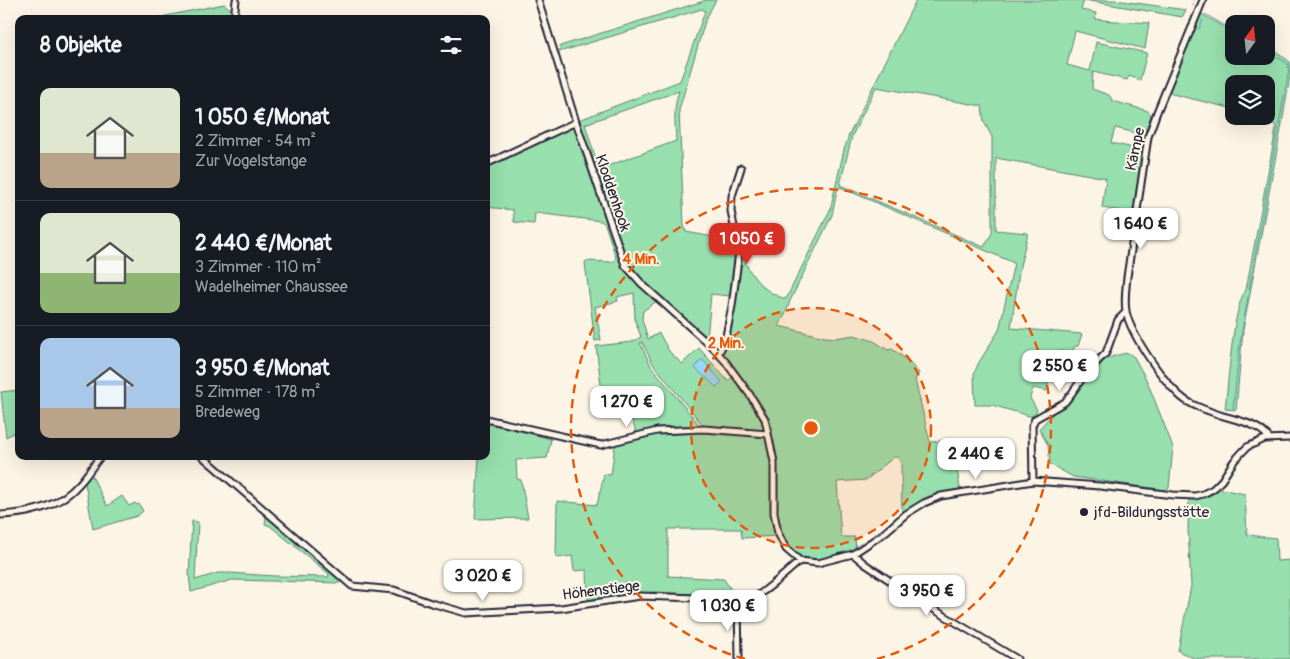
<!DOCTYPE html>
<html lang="de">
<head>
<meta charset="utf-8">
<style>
	body { margin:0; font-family:Pangolin,sans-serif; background:#242831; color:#f1f3f6; height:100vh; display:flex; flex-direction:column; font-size:19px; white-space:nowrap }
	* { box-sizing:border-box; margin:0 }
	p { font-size:16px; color:#9ea1a6 }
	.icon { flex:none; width:28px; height:28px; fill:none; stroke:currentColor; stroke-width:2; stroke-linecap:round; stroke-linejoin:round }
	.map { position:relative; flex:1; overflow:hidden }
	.sheet { position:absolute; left:15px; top:15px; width:475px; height:445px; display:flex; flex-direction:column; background:#171b24; border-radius:10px; box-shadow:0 5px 20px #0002 }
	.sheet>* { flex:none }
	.needle { width:32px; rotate:15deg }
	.controls { position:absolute; left:1225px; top:15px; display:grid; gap:10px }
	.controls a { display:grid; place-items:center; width:50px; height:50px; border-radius:10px; background:#171b24; box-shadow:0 5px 20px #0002; font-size:25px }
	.price { position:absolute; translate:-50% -42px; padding:0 11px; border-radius:10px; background:#fff; color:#222; font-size:16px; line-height:32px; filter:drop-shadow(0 1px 2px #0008) }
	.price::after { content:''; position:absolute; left:50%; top:30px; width:15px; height:11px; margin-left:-8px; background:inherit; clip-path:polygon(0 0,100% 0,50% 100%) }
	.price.on { background:#d93025; color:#fff }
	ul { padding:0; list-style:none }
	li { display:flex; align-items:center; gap:15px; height:125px; padding:0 25px }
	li+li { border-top:1px solid #363941 }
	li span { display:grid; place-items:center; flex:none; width:140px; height:100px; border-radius:10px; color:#555 }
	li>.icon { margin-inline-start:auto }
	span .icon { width:60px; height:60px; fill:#fffc; stroke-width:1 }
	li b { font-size:21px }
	h2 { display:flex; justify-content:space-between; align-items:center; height:60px; padding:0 25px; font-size:21px }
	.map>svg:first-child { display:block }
	.green { fill:#97dfad; stroke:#5c8074; fill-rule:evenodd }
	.water { fill:#94d8f5; stroke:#668fab }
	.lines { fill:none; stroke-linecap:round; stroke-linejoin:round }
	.stream { stroke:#668fab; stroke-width:1 }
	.minor-casing { stroke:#22223b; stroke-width:9 }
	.minor { stroke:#fcf5e5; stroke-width:5 }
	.ring { fill:none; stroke:#e8590c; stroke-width:2.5; stroke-dasharray:9 6 }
	.poi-dot { fill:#22223b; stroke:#fcf5e5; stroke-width:2 }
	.labels { text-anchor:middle; stroke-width:4; stroke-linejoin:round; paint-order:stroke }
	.street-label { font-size:15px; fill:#22223b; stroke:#fcf5e5 }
	.poi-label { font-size:15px; fill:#22223b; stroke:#fcf5e5; text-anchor:start }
	.centre { fill:#e8590c; stroke:#fcf5e5; stroke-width:2.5 }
	.ring-label { font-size:15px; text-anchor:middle; font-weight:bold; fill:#e8590c; stroke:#fcf5e5; stroke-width:4; stroke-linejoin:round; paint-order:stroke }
</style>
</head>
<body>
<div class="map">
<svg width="1290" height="659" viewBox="0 0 1290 659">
	<rect width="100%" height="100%" fill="#fcf5e5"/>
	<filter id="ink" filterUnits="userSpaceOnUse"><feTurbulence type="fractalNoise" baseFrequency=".02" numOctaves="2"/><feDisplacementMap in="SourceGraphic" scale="10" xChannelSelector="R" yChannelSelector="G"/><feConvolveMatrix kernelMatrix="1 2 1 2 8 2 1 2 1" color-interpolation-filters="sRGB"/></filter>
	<g filter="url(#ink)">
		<path class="green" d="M707,0H716L706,18L679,110L684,225L686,232L730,240L735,239L737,253L730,296L711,294L707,340L661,298L643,311L642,319L648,339L659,333L669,351L682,364L699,348L728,381L734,376L749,396L763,419L772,463L778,536L742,538L741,529H668V576L724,579L731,590L730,600L690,594L654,592L588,600L587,570L574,571L572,556L556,558L557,501L597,505L604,474L611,475L615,445L656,433L705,428L653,364L642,342L640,343L651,366L701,427L656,429L636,432L627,405L604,408L596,346L632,342L641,337L635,321L634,293L617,297L618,301L595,307L601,340L595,341L585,263L586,261L613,262L616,258L605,224L601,221L535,213L534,224L514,222L513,210L486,207V165L575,124L604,214H609L579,120L680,81L705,11L702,9L559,52L560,46ZM679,91C673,107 675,124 676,141L599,169L585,124Z
			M916,0H1115L1186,10L1182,17L1084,0L1081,10L1096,13L1095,19C1114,22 1131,21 1149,23L1145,49L1075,31L1067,65L1090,71L1096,42L1147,53L1140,80L1129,76L1127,80L1093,72L1092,89L1109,95L1113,101L1148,111L1151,115L1144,135L1115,128L1111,143L1143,150L1134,213L1102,208L1106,178L996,158V230L1028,233L1020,266L1011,328L1082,334L1078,346H1075L1072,352L1060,351L1059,370L1050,369L1047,391L1033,388L1030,398L1037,410L1033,417L992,405H975L974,374L978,364L999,330L1014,263L840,187L837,191L832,215L790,301L786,313L779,326L825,337L835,338L854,335L874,341L888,350L892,349L907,360L919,373L915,380L930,442L953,440L960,489L958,491C934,495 922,501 902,515L901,463L897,457H894L866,480L837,482L841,537H855L856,550L820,560L801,559L787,548L780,531L776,513L775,462L766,418L721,353L741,253C750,275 762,292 786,299L830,210L844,150L849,135ZM876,87L982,106L984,122L992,137V233L984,247L840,185L852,136Z
			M224,4L233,11L231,19H151Z
			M1200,13L1234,33V56H1266V53L1270,56L1276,51L1290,62V76L1281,129L1243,330L1236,410L1225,409C1228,387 1233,304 1246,290L1276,129L1275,125L1260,116H1266V84H1234V109L1168,93Z
			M1128,353L1134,357L1147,381L1173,447L1169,488L1166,490L1073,477L1050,464L1048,445L1039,429C1045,422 1051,415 1058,409C1061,407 1064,405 1067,402C1088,378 1091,358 1128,353Z
			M19,390V430L6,437L1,392Z
			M486,422L551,439L547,458L516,460L517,479L521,480L528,518L475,519L479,456H486Z
			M91,474L107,506L122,496L129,506L135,503L137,505L139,504L143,511L137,516L93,529L85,483Z
			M1220,489L1245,494L1247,535L1276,538L1277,561L1290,560V659H1196L1178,651L1191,586L1188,528L1189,500L1211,495Z
			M266,516L341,579L340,583L232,580L191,592L189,575L192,521L198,522L195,580L218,573H229L275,576L328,577L329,574L270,526L265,524Z"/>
		<path class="water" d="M701,360H703L722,382L716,387L695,368Z"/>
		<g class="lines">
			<path class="stream" d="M1193,5L1194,0
				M1205,14L1234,31
				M1199,29L1203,20
				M1249,289L1289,69L1287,63L1266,50
				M1233,409L1240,343L1248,297"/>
			<g class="minor-casing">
				<path id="minor" d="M538,0L576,122L625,265L642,284L713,348L725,361L750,395L765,419L774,462V513L778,533L786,549L800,561L818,563L853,554L883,534L906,514L924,503L941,496L1033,481L1100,486L1173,495L1195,496L1203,494L1213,489L1222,480L1234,461L1247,447L1265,439L1290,438
					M1203,0L1157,112L1148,137L1127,277C1126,288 1124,300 1126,311C1130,334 1162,379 1179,395C1187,403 1198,407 1209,411C1229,420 1256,420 1270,439
					M234,19L236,0
					M486,164L576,122
					M718,354L725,341L732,306L739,252L731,211L732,196L741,168
					M486,419L601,445L657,431L704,429L768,434
					M202,456L352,586L394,590L431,603L466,613L561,608L640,596L696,598L738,605C759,599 783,575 800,561
					M1033,481L1032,426L1035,419L1065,402L1072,393L1086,373L1106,353L1118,320L1126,312
					M0,515C29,514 59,507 79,484C87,476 93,465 101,456
					M853,554L865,564L925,604L1017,659
					M738,605L739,659"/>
			</g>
			<use href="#minor" class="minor"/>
		</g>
	</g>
	<circle cx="811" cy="428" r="120" fill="#e8590c" fill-opacity=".12"/>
	<g class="ring">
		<circle cx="811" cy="428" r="120"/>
		<path d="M745 659A240 240 0 1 1 877 659"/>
	</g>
	<circle class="poi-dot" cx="1084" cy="512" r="5"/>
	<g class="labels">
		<g class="street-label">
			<text transform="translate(1135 149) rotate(-78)" y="5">Kämpe</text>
			<text transform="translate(613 193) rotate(71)" y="5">Kloddenhook</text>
			<text transform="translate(601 590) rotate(-7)" y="5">Höhenstiege</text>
		</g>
		<g class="poi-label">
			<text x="1094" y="517">jfd-Bildungsstätte</text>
		</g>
	</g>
	<circle cx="811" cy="428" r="8" class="centre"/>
	<g class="ring-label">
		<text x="641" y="264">4 Min.</text>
		<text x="726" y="348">2 Min.</text>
	</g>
</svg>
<div class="controls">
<a><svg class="needle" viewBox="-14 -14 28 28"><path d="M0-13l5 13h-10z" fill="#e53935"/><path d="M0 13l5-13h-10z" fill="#9ea1a6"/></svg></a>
<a><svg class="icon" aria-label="layers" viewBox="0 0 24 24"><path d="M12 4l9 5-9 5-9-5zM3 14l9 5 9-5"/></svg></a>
</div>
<b class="price" style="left:1141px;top:250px">1 640 €</b>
<b class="price on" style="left:747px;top:265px">1 050 €</b>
<b class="price" style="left:1060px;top:392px">2 550 €</b>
<b class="price" style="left:627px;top:428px">1 270 €</b>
<b class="price" style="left:976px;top:480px">2 440 €</b>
<b class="price" style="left:483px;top:602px">3 020 €</b>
<b class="price" style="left:927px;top:617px">3 950 €</b>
<b class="price" style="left:728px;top:632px">1 030 €</b>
<section class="sheet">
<h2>8 Objekte<svg class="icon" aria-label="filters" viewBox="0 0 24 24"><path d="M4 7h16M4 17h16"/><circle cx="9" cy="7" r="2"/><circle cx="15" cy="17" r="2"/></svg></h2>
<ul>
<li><span style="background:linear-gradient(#dfe7d0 65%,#b9a48a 0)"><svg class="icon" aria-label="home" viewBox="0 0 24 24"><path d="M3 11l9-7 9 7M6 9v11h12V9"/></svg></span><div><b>1 050 €/Monat</b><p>2 Zimmer · 54 m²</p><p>Zur Vogelstange</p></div></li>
<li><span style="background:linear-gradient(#dfe7d0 60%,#8fb573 0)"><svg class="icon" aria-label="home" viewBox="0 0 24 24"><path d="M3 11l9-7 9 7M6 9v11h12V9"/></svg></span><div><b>2 440 €/Monat</b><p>3 Zimmer · 110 m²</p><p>Wadelheimer Chaussee</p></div></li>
<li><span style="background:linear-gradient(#a9c7e8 70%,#b9a48a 0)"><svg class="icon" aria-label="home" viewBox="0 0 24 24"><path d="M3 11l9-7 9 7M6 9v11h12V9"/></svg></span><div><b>3 950 €/Monat</b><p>5 Zimmer · 178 m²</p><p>Bredeweg</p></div></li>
</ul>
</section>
</div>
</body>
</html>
